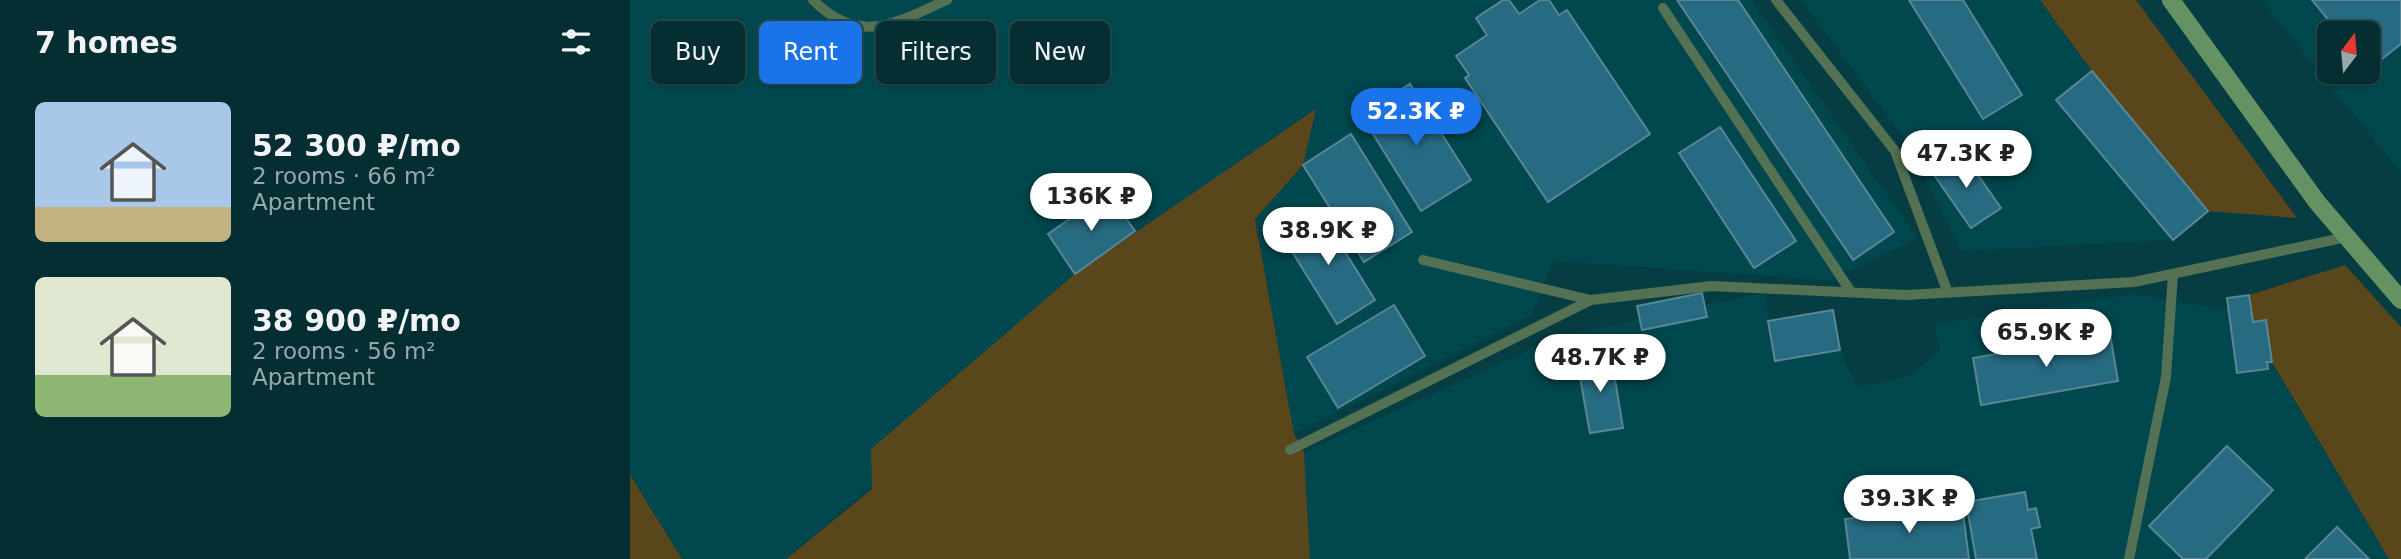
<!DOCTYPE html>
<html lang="en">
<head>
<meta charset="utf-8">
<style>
	body { margin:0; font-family:"DejaVu Sans",sans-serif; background:#0d363a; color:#f1f3f6; height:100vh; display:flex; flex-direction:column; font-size:26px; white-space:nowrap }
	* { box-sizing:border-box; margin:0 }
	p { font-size:23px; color:#97a8ac }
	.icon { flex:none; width:38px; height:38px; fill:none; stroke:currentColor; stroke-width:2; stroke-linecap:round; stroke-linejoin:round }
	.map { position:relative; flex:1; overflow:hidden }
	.panel { display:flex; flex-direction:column; background:#042e32; width:630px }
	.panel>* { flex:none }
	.banner { position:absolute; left:21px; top:21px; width:665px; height:63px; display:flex; gap:14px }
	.needle { width:46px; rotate:16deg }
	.fabs { position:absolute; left:1687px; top:21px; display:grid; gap:14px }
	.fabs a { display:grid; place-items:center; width:63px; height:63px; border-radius:10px; background:#042e32; box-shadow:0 2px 5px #0004,0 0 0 2px #254a4d; font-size:35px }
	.price { position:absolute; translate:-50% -60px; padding:0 16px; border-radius:24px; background:#fff; color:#222; font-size:23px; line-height:46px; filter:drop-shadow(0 2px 4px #0008) }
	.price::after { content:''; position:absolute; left:50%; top:42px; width:21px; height:16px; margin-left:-10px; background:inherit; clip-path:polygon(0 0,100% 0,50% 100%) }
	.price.on { background:#1a73e8; color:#fff }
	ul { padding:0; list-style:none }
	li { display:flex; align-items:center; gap:21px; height:175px; padding:0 35px }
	li span { display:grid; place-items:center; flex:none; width:196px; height:140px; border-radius:10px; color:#555 }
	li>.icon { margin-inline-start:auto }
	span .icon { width:84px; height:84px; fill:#fffc; stroke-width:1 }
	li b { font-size:30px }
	h2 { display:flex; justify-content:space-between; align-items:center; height:84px; padding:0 35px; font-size:30px }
	.pill { padding:0 24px; border-radius:10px; background:#042e32; box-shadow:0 2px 5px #0004,0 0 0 2px #254a4d; font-size:24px; line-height:63px }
	.pill.on { background:#1a73e8; color:#fff }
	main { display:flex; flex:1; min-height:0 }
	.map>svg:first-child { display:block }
	.built { fill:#00484e; fill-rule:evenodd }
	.green { fill:#5a461b }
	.building { fill:#276b82; stroke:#5a8595; stroke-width:2 }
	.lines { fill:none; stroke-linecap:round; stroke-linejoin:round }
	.lane { stroke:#547153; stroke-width:10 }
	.secondary { stroke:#649263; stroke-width:18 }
</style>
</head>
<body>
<main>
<section class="panel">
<h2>7 homes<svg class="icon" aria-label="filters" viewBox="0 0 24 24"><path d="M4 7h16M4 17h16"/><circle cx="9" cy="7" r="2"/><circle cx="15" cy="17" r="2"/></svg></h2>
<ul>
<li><span style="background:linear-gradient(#a9c7e8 75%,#c2b280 0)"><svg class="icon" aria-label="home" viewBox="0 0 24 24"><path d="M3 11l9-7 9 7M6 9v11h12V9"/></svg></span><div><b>52 300 ₽/mo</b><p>2 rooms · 66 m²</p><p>Apartment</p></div></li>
<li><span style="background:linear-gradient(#dfe7d0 70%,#8fb573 0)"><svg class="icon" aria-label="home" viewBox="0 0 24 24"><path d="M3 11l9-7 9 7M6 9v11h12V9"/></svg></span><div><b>38 900 ₽/mo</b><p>2 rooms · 56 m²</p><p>Apartment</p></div></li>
</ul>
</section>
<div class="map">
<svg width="1771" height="559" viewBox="0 0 1771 559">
	<rect width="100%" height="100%" fill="#063d42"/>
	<path class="built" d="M0,0H1121L1288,239L1198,280L923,261L902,315L664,434L625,219L673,165L685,110L156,559H52L0,475Z
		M1171,0H1410L1462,71L1578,211L1543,240L1331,251L1277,143Z
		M1631,0H1771V173ZM1699,33H1738V72H1699Z
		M1072,293L1075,305L1135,293L1139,321L1203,310L1210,350L1228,387L1276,377L1310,351L1304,324L1503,294L1598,310L1597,298L1619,295L1623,321L1636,320L1642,362L1759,559H680L674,452L931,335L1009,320L1007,306Z"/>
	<path class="green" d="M1410,0H1506L1667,218L1578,211L1462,71Z
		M686,109L673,165L625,219L664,434L674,452L680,559H156L242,489L241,449L445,274Z
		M1715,265L1771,327V559H1759L1642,362L1636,320L1623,322L1619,295Z
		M0,475L52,559H0Z"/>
	<path class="building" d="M873,0H879L889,14L910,0H919L929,15L937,10L1020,134L918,202L835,78L839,75L826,56L857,35L846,18Z
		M1047,0H1108L1264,232L1223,260Z
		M1279,0H1333L1392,95L1353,119Z
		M1682,0H1771V44L1738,70V33H1709Z
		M1462,71L1578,211L1543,240L1426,100Z
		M780,84L841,180L791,211L731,115Z
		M1090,127L1166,241L1124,268L1049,153Z
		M721,134L782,232L734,262L673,165Z
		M1332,152L1371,208L1341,228L1302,172Z
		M478,192L505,231L445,274L418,234Z
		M689,210L745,300L707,324L651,234Z
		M1072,293L1077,317L1012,330L1007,306Z
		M1619,295L1623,322L1636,320L1642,362H1637L1638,369L1607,373L1597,298Z
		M764,305L795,356L708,408L677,357Z
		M1203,310L1210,350L1145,361L1138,321Z
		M1480,334L1488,381L1351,405L1343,358Z
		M981,355L993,428L960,433L947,361Z
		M1597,446L1643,490L1576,559H1553L1519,526Z
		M1395,492L1398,510L1406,508L1410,527L1401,529L1407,559H1346L1336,502Z
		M1332,505L1339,559H1220L1215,519Z
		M1707,527L1739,559H1675Z"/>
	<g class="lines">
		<path class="lane" d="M183,0C230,47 267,22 317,0
			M1146,0L1265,151L1318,293
			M1033,8L1221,292
			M793,260L961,300L1082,286L1276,295L1504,282L1717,237
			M660,450L961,300
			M1499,559L1536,377L1543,274"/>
		<path class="secondary" d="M1541,0L1687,202L1771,300"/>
	</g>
</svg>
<div class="fabs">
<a><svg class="needle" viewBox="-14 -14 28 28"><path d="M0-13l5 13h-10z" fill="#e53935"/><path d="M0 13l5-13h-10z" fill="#97a8ac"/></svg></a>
</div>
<b class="price on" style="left:786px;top:148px">52.3K ₽</b>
<b class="price" style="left:1336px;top:190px">47.3K ₽</b>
<b class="price" style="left:461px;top:233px">136K ₽</b>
<b class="price" style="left:698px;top:267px">38.9K ₽</b>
<b class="price" style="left:1416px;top:369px">65.9K ₽</b>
<b class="price" style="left:970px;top:394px">48.7K ₽</b>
<b class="price" style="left:1279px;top:535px">39.3K ₽</b>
<div class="banner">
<a class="pill">Buy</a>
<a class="pill on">Rent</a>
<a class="pill">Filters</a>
<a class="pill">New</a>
</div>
</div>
</main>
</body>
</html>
